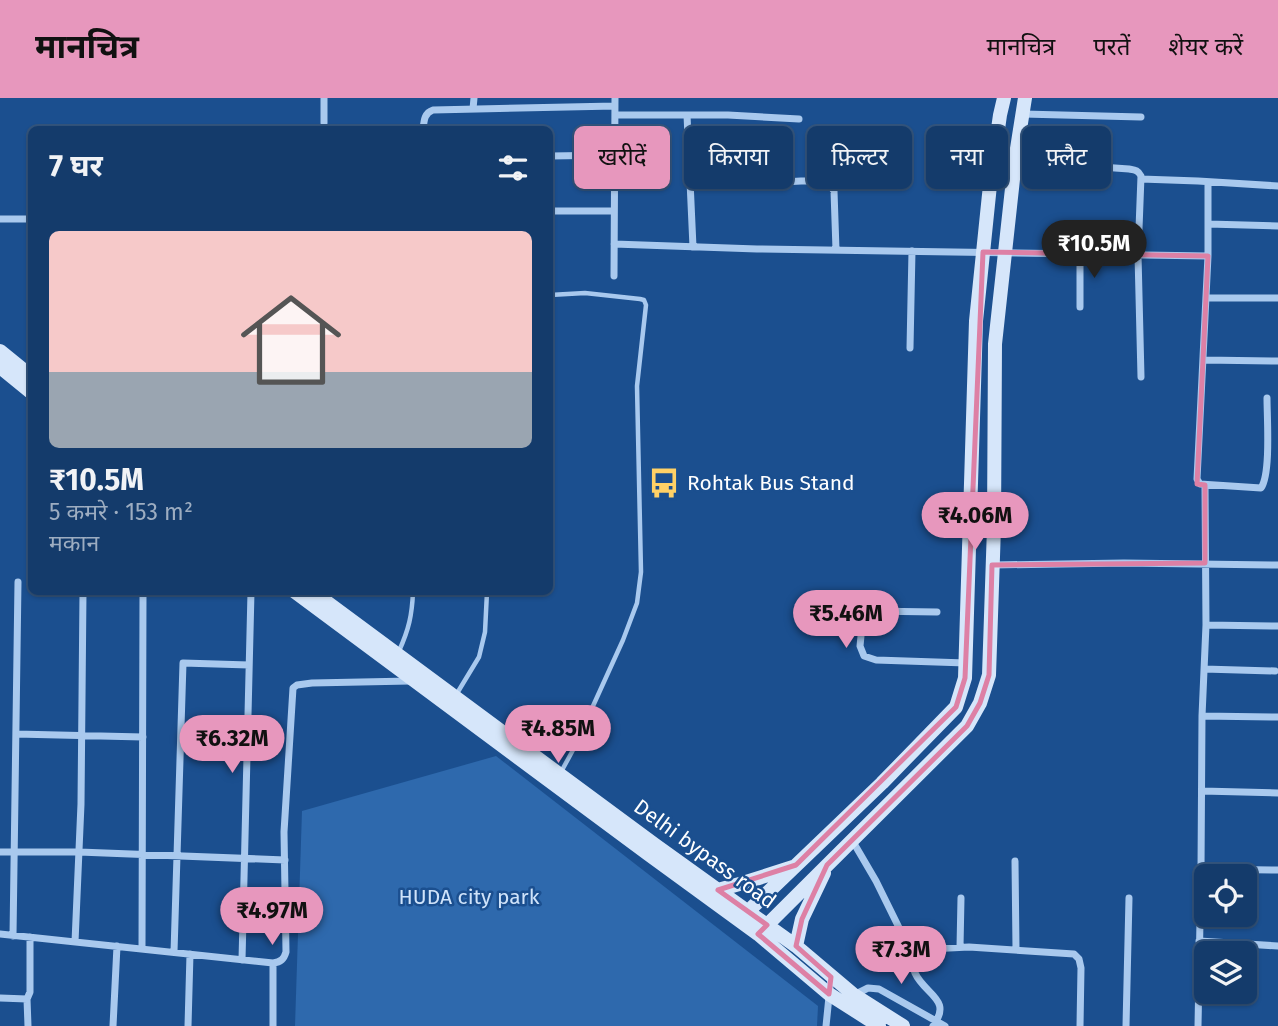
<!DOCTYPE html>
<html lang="hi">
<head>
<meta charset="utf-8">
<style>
	body { margin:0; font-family:"Fira Sans","Noto Sans Devanagari",sans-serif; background:#214673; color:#f1f3f6; height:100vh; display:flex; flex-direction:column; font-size:26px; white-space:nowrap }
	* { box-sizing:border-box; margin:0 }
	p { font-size:23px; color:#9dadc1 }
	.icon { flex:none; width:38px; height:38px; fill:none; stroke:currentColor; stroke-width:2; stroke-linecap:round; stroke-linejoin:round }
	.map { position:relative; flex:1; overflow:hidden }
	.sheet { position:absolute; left:28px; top:28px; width:525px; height:469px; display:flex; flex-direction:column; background:#143b6b; border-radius:10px; box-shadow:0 2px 5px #0004,0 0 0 2px #33557e }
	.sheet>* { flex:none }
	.hud { position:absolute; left:574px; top:28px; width:598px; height:63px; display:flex; gap:14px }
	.fabs { position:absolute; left:1194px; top:766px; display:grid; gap:14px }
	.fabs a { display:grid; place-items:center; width:63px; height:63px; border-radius:10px; background:#143b6b; box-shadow:0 2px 5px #0004,0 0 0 2px #33557e; font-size:35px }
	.price { position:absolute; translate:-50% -60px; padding:0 16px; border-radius:24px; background:#e797bd; color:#111; font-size:23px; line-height:46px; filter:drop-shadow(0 2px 4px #0008) }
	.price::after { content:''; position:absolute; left:50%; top:42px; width:21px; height:16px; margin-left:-10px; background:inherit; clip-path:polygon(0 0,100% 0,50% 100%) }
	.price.on { background:#222; color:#fff }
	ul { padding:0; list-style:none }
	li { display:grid; align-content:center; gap:14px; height:371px; padding:0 21px }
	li+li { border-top:2px solid #33557e }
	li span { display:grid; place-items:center; height:217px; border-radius:10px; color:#555 }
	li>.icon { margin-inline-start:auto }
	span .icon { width:126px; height:126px; fill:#fffc; stroke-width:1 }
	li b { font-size:30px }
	h2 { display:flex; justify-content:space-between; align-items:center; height:84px; padding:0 21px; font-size:30px }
	.tag { padding:0 24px; border-radius:10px; background:#143b6b; box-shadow:0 2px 5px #0004,0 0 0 2px #33557e; font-size:24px; line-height:63px }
	.tag.on { background:#e797bd; color:#111 }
	header { display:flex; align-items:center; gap:42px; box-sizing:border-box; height:98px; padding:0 35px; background:#e797bd; color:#111 }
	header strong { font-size:33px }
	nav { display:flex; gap:38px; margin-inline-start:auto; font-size:24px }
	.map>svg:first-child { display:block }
	.green { fill:#2e69ad }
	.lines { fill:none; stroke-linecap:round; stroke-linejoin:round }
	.service { stroke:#a9c9ee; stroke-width:4.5 }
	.minor { stroke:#a9c9ee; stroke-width:7 }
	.secondary { stroke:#d6e6fa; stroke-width:14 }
	.marked { fill:none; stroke:#dd80a5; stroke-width:5; stroke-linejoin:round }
	.labels { text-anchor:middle; stroke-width:5; stroke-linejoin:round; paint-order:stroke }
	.poi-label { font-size:21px; fill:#fff; stroke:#1b4f8f; text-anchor:start }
	.street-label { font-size:21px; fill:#fff; stroke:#1b4f8f }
	.park-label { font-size:21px; fill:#cfe3fa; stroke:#1b4f8f }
</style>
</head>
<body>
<header>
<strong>मानचित्र</strong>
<nav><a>मानचित्र</a><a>परतें</a><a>शेयर करें</a></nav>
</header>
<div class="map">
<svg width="1278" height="928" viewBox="0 0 1278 928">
	<rect width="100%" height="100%" fill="#1b4f8f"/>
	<path class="green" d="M496,658L818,908L817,928H295L302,713Z"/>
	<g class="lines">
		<path class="service" d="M550,197L585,195L640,201L644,202L646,207L637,288L641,474L637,505L623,542L573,652L561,674
			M399,553C409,531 412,517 413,494
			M456,597L479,559L485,534L487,494"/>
		<path class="minor" d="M473,11L474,0
			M1023,16L1141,19
			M615,17H728L799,21
			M687,17L693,149
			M324,25V0
			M423,32C424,23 424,15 433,12L615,8
			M550,58L615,57
			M1015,63L1129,71C1135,72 1138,72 1141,78L1138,157L1141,279
			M1141,81L1198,83L1278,88
			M690,87L748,86L801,83H820L828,85L834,93L836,152
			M550,113H614
			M0,121H32
			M1208,126L1278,128
			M614,146L757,151L1208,158L1197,381L1200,386L1261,390C1271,376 1267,319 1267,300
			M1208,158V84
			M614,178L615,0
			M1207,200H1278
			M1080,209V155
			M910,250L912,153
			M1204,262L1278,263
			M993,467L1124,465L1278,467
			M937,514L868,513L863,518L860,548L864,558L876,562L966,565
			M1206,527L1278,528
			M1204,571L1275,573
			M1202,618L1278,619
			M16,636L143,639
			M1202,693L1278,695
			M852,742L876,783L910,852L969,849L1074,856L1079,861L1081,870L1080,928
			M0,754H79L285,762
			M1015,763L1016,851
			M1201,771L1278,772
			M0,836L273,865
			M13,838L18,484
			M1199,843L1278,848
			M75,844L81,706L83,494
			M960,849L961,800
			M142,851L143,496
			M910,852C911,860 912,868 915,875C925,897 953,901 933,928
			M174,854L183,565L249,567
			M242,862L251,494
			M854,897L868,890L879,891L945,928
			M0,900L27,901
			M28,928L27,901L30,894V839
			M113,928L117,848
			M188,928L190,856
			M273,928V865C281,864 284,861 286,854L284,734L293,590L297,587L312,585L410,583
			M826,928L831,879
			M1126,928L1129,800
			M1198,928L1201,771L1202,618L1206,527L1205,387"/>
		<path class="secondary" d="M0,253L32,279
			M0,269L32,295
			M295,494L648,756L758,836L829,896L879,928
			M313,494L655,747L796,848L854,897L903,928
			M718,792L743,785L793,769
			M739,822L882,685L956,609L965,580L976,223L990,87L1000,17L1004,0
			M758,836L967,628L980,605L989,577L994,429L995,246L1015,63L1025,0
			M796,848L802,821L824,775"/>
	</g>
	<path class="marked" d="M983,154L1208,158L1197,386L1205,387V465L992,467L989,577L980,605L967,628L827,767L802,821L796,848L831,879L829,896L758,836L767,827L718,792L796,767L956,609L965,580Z"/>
	<defs>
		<g id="bus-bare" transform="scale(2.415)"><path d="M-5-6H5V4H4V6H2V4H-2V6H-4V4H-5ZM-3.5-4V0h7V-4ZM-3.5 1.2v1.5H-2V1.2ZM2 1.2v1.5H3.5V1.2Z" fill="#ffd166" stroke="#1b4f8f" stroke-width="2.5" paint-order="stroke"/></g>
	</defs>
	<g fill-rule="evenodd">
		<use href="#bus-bare" x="664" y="385"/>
	</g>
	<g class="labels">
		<g class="poi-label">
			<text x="687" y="392">Rohtak Bus Stand</text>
		</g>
		<g class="street-label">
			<text transform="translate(705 756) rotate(36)" y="7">Delhi bypass road</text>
		</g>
		<g class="park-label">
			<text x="469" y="806">HUDA city park</text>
		</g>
	</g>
</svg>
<div class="fabs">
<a><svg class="icon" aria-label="locate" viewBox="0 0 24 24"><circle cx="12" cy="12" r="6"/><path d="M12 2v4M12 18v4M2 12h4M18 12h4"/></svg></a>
<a><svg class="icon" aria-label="layers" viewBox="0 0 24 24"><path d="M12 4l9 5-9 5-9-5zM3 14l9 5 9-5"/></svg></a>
</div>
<b class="price on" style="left:1094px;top:182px">₹10.5M</b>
<b class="price" style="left:975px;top:454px">₹4.06M</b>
<b class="price" style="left:846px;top:552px">₹5.46M</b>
<b class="price" style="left:558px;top:667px">₹4.85M</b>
<b class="price" style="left:232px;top:677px">₹6.32M</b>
<b class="price" style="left:272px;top:849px">₹4.97M</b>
<b class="price" style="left:901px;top:888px">₹7.3M</b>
<div class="hud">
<a class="tag on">खरीदें</a>
<a class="tag">किराया</a>
<a class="tag">फ़िल्टर</a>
<a class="tag">नया</a>
<a class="tag">फ़्लैट</a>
</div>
<section class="sheet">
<h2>7 घर<svg class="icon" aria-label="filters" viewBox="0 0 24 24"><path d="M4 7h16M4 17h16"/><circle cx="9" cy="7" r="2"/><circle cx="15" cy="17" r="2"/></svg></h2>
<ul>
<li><span style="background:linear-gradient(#f6c9c9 65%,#9aa5b1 0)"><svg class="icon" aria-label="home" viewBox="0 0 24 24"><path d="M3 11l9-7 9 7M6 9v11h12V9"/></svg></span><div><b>₹10.5M</b><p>5 कमरे · 153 m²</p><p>मकान</p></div></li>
</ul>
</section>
</div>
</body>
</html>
